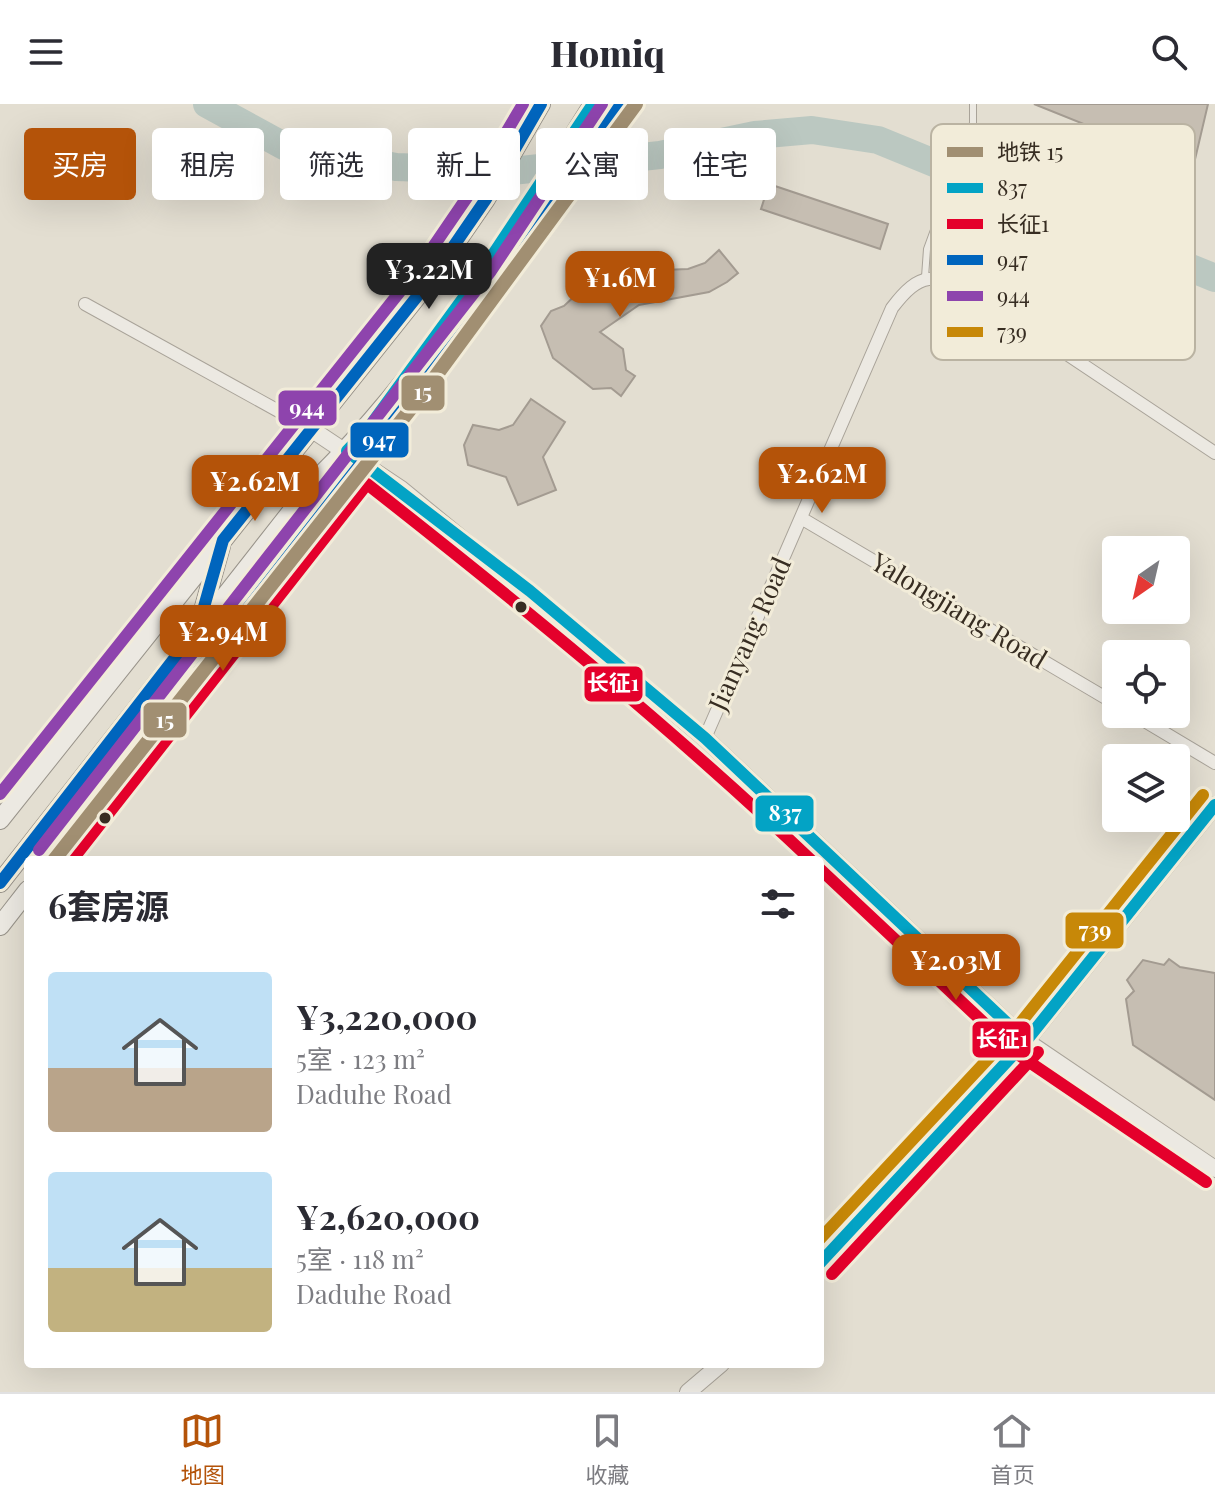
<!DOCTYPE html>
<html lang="zh">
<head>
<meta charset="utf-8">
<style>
	body { margin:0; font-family:"Playfair Display","Noto Sans SC",serif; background:#f2f2f3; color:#2b2b33; height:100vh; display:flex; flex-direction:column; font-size:30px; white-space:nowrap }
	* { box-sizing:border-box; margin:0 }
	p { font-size:26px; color:#7c7c81 }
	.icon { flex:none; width:44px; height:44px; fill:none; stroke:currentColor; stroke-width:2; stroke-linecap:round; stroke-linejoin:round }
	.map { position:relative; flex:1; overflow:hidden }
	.side { position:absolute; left:24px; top:752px; width:800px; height:512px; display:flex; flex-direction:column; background:#fff; border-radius:8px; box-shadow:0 8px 32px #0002 }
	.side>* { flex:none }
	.banner { position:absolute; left:24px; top:24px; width:800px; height:72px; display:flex; gap:16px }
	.needle { width:52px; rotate:214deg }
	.controls { position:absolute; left:1102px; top:432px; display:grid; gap:16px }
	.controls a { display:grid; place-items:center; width:88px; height:88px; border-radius:8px; background:#fff; box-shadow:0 8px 32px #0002; font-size:40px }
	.price { position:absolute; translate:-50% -68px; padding:0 18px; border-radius:16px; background:#b45309; color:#fff; font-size:26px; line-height:52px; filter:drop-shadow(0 2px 4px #0008) }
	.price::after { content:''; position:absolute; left:50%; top:48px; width:24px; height:18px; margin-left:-12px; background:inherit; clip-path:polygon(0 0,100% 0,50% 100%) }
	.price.selected { background:#222; color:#fff }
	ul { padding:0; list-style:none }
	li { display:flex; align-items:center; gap:24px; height:200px; padding:0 24px }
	li span { display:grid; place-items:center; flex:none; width:224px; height:160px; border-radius:8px; color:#555 }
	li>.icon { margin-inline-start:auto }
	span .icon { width:96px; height:96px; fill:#fffc; stroke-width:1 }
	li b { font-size:34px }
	h2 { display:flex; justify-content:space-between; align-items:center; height:96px; padding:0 24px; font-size:34px }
	.tag { padding:0 28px; border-radius:8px; background:#fff; box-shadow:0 8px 32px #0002; font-size:28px; line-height:72px }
	.tag.selected { background:#b45309; color:#fff }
	header { display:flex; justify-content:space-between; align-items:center; height:104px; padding:0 24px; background:#fff; font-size:36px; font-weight:800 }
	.tabs { display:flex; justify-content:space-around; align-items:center; height:112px; border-top:2px solid #e1e1e2; background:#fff; font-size:22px; color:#7c7c81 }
	.tabs a { display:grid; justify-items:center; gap:4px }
	.tabs .selected { color:#b45309 }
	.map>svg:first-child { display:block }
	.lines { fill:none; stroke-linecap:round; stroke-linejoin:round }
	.river { stroke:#bbc8c1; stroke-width:28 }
	.building { fill:#c6beb2; stroke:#a39b91; stroke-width:2 }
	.service-casing { stroke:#a9a399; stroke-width:8 }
	.minor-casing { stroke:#a9a399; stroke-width:14 }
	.tertiary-casing { stroke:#a9a399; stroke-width:18 }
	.secondary-casing { stroke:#98938a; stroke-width:20 }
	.service { stroke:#ece9e2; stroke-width:6 }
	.minor { stroke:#ece9e2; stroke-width:12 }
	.tertiary { stroke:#ece9e2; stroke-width:16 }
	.secondary { stroke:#ece9e2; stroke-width:18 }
	.bus-1-casing { stroke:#f2ecd9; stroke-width:18 }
	.bus-2-casing { stroke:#f2ecd9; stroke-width:18 }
	.bus-3-casing { stroke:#f2ecd9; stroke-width:18 }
	.bus-4-casing { stroke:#f2ecd9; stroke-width:18 }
	.bus-5-casing { stroke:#f2ecd9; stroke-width:18 }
	.bus-1 { stroke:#03a3c5; stroke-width:12 }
	.bus-2 { stroke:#e4002b; stroke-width:12 }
	.bus-3 { stroke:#0065bd; stroke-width:12 }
	.bus-4 { stroke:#8e44ad; stroke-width:12 }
	.bus-5 { stroke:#c78808; stroke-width:12 }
	.metro-1-casing { stroke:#f2ecd9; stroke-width:20 }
	.metro-1 { stroke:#a18f72; stroke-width:14 }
	.bus-dot { fill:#372d22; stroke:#f2ecd9; stroke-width:3 }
	.labels { text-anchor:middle; stroke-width:6; stroke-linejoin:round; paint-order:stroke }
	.street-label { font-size:26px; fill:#372d22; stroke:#f2ecd9 }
	.key { fill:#f2ecd9; stroke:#bab3a2; stroke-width:2 }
	.key-label { font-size:22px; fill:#372d22 }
	.line-badge { stroke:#f2ecd9; stroke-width:3 }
	.badge-label { font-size:22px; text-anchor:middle; font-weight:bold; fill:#fff }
</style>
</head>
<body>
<header><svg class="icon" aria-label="menu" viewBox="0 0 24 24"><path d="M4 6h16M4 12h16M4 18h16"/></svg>Homiq<svg class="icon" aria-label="search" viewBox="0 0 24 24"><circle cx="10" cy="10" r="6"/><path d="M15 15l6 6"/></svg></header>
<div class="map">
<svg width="1215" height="1288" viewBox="0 0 1215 1288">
	<rect width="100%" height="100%" fill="#e3ded1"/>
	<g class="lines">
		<path class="river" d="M207,0L284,42L396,63L512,67L660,51L755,31L812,26L878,36L1215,174"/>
	</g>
	<path class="building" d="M1034,0H1208L1193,64Z
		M769,80L888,120L880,145L761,105Z
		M719,146L738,169L727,178L709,188L639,201L600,228L623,245L626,266L635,272L621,292L611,284L593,285L553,254L541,222L551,207L564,202L578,189L592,185L601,190L617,176L639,167L688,165L705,159Z
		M531,295L565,318L543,353L556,386L518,401L506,373L468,361L464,341L473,321L499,326L513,321Z
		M1169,855L1180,863L1215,869V996L1133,941L1126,895L1134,887L1127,876L1143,856L1164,861Z"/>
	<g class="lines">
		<g class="service-casing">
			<path id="service" d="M925,173L927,145L973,19V0"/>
		</g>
		<g class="minor-casing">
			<path id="minor" d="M85,200L311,325
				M801,414L1116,600
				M1133,610L1215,659
				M705,634L892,204C920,167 934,169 974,188L1215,349"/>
		</g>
		<g class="tertiary-casing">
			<path id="tertiary" d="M311,325L401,385L705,634L1026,937L1215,1065
				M820,1159L1026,937L1215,701
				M688,1288L721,1260"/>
		</g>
		<g class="secondary-casing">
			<path id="secondary" d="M201,514L221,442
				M0,716L431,175L486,95L541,0
				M52,756L504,176L621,0
				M0,779L316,376C426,267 511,131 593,0
				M0,822L28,786"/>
		</g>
		<use href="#service" class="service"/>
		<use href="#minor" class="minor"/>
		<use href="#tertiary" class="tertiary"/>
		<use href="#secondary" class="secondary"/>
		<g class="bus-1-casing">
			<path id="bus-1" d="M593,0L472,182L367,326L347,347L530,487L705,634L1026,937
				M820,1159L1026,937L1215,701"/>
		</g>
		<g class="bus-2-casing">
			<path id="bus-2" d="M72,756L367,380C520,500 669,622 811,756
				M820,765L1016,949L1206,1078
				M832,1170L1038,948"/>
		</g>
		<g class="bus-3-casing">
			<path id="bus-3" d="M198,568L504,176L621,0
				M0,779L198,524L223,436L431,175L486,95L541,0"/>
		</g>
		<g class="bus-4-casing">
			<path id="bus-4" d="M0,690L418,165L472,86L523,0
				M39,746L491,167L602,0"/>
		</g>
		<g class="bus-5-casing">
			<path id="bus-5" d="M820,1135L1014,927L1203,691"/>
		</g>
		<use href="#bus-1" class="bus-1"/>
		<use href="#bus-2" class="bus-2"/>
		<use href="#bus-3" class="bus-3"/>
		<use href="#bus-4" class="bus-4"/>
		<use href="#bus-5" class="bus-5"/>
		<g class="metro-1-casing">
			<path id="metro-1" d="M54,756L424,288L636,0"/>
		</g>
		<use href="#metro-1" class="metro-1"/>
	</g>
	<g class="bus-dot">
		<circle cx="521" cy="503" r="7"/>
		<circle cx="105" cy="714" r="7"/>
	</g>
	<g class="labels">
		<g class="street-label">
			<text transform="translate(959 507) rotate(31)" y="9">Yalongjiang Road</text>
			<text transform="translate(750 530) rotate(-66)" y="9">Jianyang Road</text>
		</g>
	</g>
	<rect x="931" y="20" width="264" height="236" rx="12" class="key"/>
	<rect x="947" y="43" width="36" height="10" fill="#a18f72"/>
	<rect x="947" y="79" width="36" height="10" fill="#03a3c5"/>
	<rect x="947" y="115" width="36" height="10" fill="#e4002b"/>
	<rect x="947" y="151" width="36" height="10" fill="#0065bd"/>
	<rect x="947" y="187" width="36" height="10" fill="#8e44ad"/>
	<rect x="947" y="223" width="36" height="10" fill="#c78808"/>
	<g class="key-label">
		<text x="997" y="56">地铁 15</text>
		<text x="997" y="92">837</text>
		<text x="997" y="128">长征1</text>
		<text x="997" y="164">947</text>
		<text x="997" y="200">944</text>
		<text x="997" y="236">739</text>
	</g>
	<g class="line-badge">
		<rect x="400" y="270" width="46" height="38" rx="8" fill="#a18f72"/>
		<rect x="277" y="285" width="61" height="38" rx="8" fill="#8e44ad"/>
		<rect x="349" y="317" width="61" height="38" rx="8" fill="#0065bd"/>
		<rect x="583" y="561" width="61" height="38" rx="8" fill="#e4002b"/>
		<rect x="142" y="597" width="46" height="38" rx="8" fill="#a18f72"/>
		<rect x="754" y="690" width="61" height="39" rx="8" fill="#03a3c5"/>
		<rect x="1064" y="807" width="61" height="39" rx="8" fill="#c78808"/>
		<rect x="971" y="916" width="61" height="39" rx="8" fill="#e4002b"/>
	</g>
	<g class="badge-label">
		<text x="423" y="296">15</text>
		<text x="307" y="312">944</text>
		<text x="379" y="344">947</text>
		<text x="613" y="587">长征1</text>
		<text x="165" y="624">15</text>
		<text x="785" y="717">837</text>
		<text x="1095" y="834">739</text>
		<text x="1002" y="943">长征1</text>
	</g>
</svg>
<div class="controls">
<a><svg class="needle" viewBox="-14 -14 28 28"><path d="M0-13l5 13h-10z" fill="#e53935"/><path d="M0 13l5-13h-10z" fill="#7c7c81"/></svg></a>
<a><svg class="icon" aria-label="locate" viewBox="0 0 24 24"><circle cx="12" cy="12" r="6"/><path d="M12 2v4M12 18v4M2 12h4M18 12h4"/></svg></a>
<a><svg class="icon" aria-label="layers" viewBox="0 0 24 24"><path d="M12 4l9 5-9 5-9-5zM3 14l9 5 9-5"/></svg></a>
</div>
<b class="price selected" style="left:429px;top:207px">¥3.22M</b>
<b class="price" style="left:620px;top:215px">¥1.6M</b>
<b class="price" style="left:822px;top:411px">¥2.62M</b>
<b class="price" style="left:255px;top:419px">¥2.62M</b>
<b class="price" style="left:223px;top:569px">¥2.94M</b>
<b class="price" style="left:956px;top:898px">¥2.03M</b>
<div class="banner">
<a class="tag selected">买房</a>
<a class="tag">租房</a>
<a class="tag">筛选</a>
<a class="tag">新上</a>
<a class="tag">公寓</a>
<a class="tag">住宅</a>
</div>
<section class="side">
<h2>6套房源<svg class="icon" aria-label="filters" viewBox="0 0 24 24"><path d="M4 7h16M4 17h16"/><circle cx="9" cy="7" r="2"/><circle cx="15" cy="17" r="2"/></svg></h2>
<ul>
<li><span style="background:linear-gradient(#bfe0f5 60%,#b9a48a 0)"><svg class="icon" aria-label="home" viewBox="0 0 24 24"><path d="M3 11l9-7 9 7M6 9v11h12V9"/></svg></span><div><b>¥3,220,000</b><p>5室 · 123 m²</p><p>Daduhe Road</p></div></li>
<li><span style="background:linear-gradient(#bfe0f5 60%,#c2b280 0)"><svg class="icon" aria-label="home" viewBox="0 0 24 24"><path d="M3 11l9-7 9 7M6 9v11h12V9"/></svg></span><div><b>¥2,620,000</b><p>5室 · 118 m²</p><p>Daduhe Road</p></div></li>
</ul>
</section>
</div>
<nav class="tabs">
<a class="selected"><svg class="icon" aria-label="map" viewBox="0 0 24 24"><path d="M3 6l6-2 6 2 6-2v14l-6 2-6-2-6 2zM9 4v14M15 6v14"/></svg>地图</a>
<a><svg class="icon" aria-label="saved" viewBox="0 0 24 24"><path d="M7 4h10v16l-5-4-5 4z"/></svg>收藏</a>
<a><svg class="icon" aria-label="home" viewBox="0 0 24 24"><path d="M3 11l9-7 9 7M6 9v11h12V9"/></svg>首页</a>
</nav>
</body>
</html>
